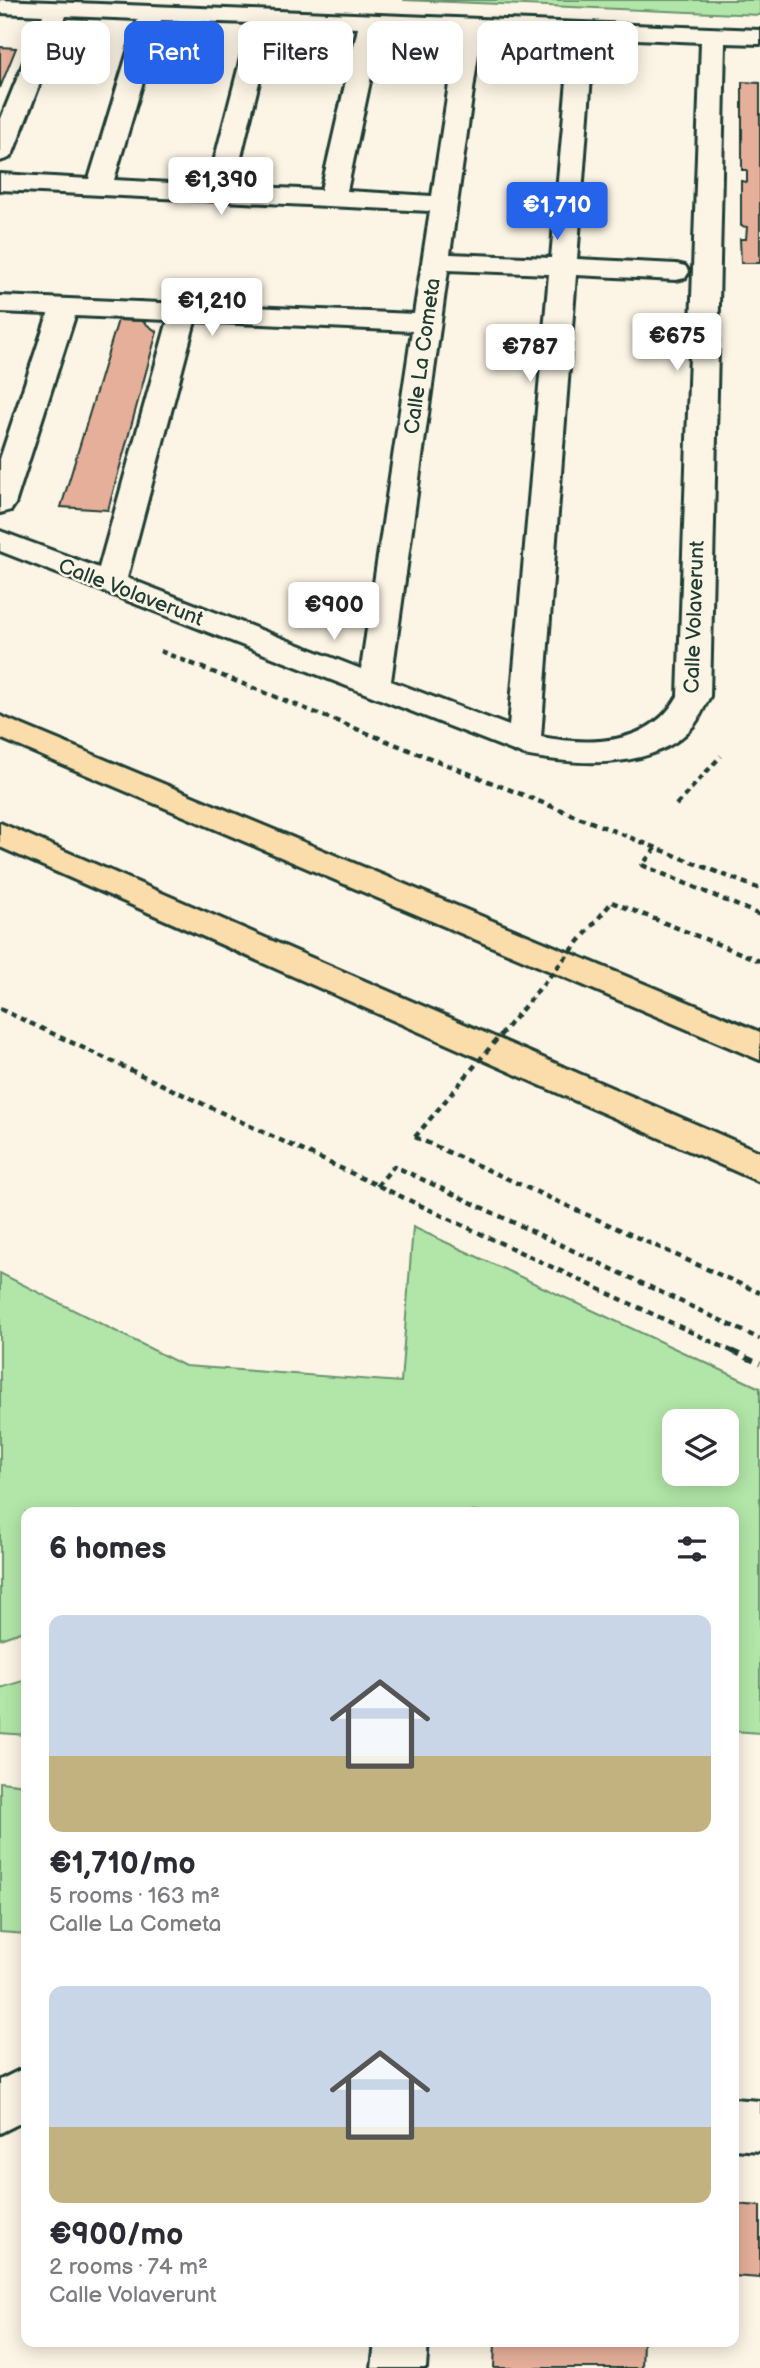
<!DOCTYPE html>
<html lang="en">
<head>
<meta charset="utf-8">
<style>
	body { margin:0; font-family:"Balsamiq Sans",sans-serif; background:#f2f2f3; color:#2b2b33; height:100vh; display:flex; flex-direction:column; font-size:26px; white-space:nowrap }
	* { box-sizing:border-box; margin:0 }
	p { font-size:23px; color:#7c7c81 }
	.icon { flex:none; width:38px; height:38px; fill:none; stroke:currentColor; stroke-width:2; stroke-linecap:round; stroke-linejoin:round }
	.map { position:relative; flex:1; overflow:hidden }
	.panel { position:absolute; left:21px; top:1507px; width:718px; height:840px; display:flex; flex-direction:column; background:#fff; border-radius:14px; box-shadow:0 4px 18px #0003 }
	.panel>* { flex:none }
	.top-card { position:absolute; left:21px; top:21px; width:719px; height:63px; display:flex; gap:14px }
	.buttons { position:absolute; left:662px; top:1409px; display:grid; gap:14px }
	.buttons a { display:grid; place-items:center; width:77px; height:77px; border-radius:14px; background:#fff; box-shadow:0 4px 18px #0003; font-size:35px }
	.price { position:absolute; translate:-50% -60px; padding:0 16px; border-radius:7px; background:#fff; color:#222; font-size:23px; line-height:46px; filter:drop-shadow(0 2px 4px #0008) }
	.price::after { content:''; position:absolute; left:50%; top:42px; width:21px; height:16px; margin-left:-10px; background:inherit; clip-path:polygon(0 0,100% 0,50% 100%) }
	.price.on { background:#2563eb; color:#fff }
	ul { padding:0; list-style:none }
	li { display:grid; align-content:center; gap:14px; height:371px; padding:0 28px }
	li span { display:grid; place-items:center; height:217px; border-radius:14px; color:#555 }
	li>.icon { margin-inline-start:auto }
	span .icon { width:126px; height:126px; fill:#fffc; stroke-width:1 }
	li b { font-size:30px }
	h2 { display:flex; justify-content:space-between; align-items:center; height:84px; padding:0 28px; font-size:30px }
	.pill { padding:0 24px; border-radius:14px; background:#fff; box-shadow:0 4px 18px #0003; font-size:24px; line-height:63px }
	.pill.on { background:#2563eb; color:#fff }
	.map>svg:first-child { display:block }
	.green { fill:#b2e6a8; stroke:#68926e; stroke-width:2; fill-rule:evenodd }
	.building { fill:#e5af9a; stroke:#1f3d34; stroke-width:2 }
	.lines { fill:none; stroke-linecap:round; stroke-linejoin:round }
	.street-casing { stroke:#1f3d34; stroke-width:6 }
	.highway-casing { stroke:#1f3d34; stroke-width:6 }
	.path-far1 { stroke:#1f3d34; stroke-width:4.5; stroke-dasharray:6 5; stroke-linecap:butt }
	.path { stroke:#1f3d34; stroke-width:5; stroke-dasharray:9 6; stroke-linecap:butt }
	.street { fill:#fcf5e5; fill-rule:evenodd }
	.highway { fill:#faddab; fill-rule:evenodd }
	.path-bridge { stroke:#1f3d34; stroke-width:4.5; stroke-dasharray:6 5; stroke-linecap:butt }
	.labels { text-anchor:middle; stroke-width:5; stroke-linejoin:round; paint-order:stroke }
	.far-street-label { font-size:21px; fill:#1f3d34; stroke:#fcf5e5 }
</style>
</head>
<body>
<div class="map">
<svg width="760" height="2368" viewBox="0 0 760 2368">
	<rect width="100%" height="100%" fill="#fcf5e5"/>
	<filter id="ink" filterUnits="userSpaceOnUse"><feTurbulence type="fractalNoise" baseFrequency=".0143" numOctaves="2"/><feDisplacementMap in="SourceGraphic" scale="14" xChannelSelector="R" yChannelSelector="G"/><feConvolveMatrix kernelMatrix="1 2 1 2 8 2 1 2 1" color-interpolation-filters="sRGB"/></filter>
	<g filter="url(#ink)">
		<path class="green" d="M403,0H760V15Z
			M413,1227L760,1388V1733L733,1731V1512H26V1630L0,1639V1273L185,1366L401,1382ZM674,1421H726V1474H674Z
			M26,1680V1735L0,1733V1688Z
			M0,1782L26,1785V1934L0,1932Z"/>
		<path class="building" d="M0,47L16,48L0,88Z
			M742,82L760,83V263H741L740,239H746L747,227L741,226V181L747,182V170H742Z
			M118,320L142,321L157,332L108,510L61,507Z
			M733,2204L760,2206V2278L733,2276Z
			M495,2342H643L642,2368H494Z"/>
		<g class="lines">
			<g class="street-casing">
				<path id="street" d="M0,0L760,30V44L725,43L710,696C705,705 701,716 694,725C655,772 577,765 524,755L0,551V531L99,568L168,320L75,316L15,504L11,510L0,513V459L48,314L0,312V296L414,314L430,211L0,190V174L89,179L138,19L66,16L13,153L9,158L0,161V121L43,15L0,13ZM161,20L250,23L208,185L114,180ZM273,24L358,28L321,190L234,186ZM381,29L457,32L432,196L347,191ZM481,33L571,36L551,258L450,254ZM594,37L701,42L678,696C650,746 591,746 541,737L576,275L676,280L685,278L689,272L685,266L676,264L577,259ZM448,270L549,274L509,726L391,681ZM195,321L412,331L361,669L127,578Z
					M26,2067V2120L0,2133V2080Z
					M733,2099L760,2101V2151L733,2149Z
					M375,2342H428L426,2368H372Z"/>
			</g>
			<g class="highway-casing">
				<path id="highway" d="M0,716L760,1032V1060L0,738Z
					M0,823L760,1152V1182L0,847Z"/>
			</g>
			<path class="path-far1" d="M160,651L760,889
				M676,805L721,756
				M656,848L642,865L760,915
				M612,902L760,961
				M0,1009L736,1353
				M415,1137L760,1293
				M377,1186L394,1166L760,1339"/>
			<path class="path" d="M732,1351L760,1364"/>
			<use href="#street" class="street"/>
			<use href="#highway" class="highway"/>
			<path class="path-bridge" d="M415,1137L612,902"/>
		</g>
	</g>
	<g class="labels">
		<g class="far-street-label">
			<text transform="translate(422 356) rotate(-82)" y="7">Calle La Cometa</text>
			<text transform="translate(131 592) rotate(21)" y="7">Calle Volaverunt</text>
			<text transform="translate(694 617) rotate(-88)" y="7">Calle Volaverunt</text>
		</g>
	</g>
</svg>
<div class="buttons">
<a><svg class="icon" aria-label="layers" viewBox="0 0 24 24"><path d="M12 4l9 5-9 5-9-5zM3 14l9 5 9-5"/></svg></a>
</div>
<b class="price" style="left:221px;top:217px">€1,390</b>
<b class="price on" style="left:557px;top:242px">€1,710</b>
<b class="price" style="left:212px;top:338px">€1,210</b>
<b class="price" style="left:677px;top:373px">€675</b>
<b class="price" style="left:530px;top:384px">€787</b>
<b class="price" style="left:334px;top:642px">€900</b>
<div class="top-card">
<a class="pill">Buy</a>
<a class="pill on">Rent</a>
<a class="pill">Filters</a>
<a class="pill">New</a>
<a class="pill">Apartment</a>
</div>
<section class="panel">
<h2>6 homes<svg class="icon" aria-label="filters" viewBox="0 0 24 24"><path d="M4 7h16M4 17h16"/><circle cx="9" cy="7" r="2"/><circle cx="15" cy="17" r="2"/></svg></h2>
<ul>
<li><span style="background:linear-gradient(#c9d6e8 65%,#c2b280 0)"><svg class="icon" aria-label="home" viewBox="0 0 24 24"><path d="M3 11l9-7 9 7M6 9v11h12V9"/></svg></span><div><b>€1,710/mo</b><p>5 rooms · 163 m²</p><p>Calle La Cometa</p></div></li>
<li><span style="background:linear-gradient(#c9d6e8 65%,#c2b280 0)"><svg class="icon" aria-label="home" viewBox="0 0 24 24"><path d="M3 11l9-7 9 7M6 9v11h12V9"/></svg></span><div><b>€900/mo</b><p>2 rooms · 74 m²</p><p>Calle Volaverunt</p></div></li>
</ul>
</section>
</div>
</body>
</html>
